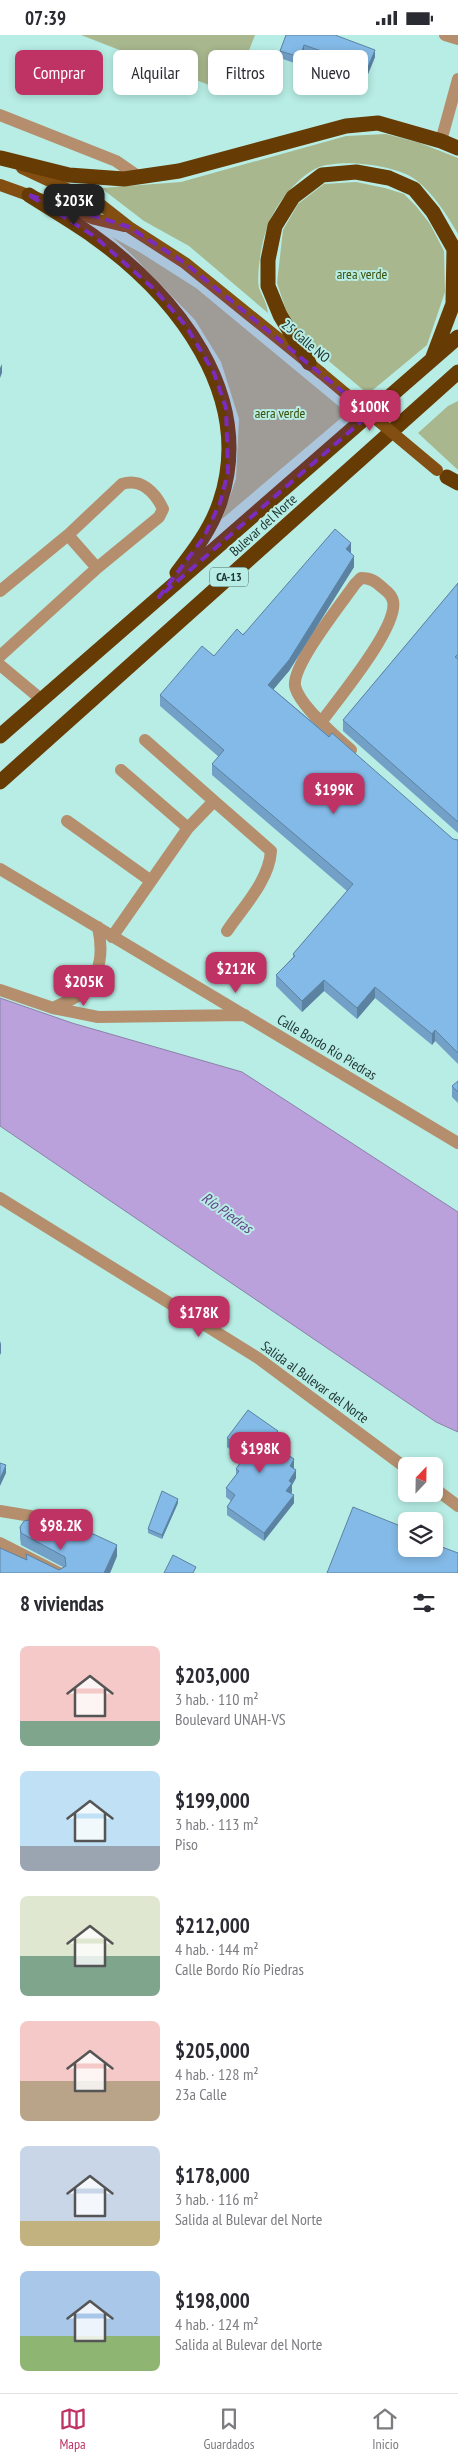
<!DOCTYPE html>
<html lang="es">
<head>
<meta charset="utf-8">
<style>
	body { margin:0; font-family:"PT Sans Narrow",sans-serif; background:#f2f2f3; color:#2b2b33; height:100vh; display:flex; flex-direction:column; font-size:19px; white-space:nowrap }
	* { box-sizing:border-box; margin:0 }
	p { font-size:16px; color:#7c7c81 }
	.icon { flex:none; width:28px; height:28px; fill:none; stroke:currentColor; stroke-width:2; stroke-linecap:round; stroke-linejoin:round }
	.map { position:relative; height:1538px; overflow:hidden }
	.side { display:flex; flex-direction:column; background:#fff; flex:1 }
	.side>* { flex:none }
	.banner { position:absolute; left:15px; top:15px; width:429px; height:45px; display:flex; gap:10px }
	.needle { width:32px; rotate:22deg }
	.tools { position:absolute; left:398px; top:1422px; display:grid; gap:10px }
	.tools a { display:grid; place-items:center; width:45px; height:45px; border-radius:8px; background:#fff; box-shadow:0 2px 8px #0003; font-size:25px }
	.price { position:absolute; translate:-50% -42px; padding:0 11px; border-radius:10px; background:#bf3264; color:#fff; font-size:16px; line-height:32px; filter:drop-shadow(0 1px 2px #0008) }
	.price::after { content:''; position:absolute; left:50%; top:30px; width:15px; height:11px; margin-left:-8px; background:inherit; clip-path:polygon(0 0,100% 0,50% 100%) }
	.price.on { background:#222; color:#fff }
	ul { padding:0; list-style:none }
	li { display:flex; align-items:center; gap:15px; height:125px; padding:0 20px }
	li span { display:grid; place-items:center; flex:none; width:140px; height:100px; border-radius:8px; color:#555 }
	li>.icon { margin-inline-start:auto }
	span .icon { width:60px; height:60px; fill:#fffc; stroke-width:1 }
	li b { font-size:21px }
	h2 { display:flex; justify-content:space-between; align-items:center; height:60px; padding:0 20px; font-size:21px }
	.tag { padding:0 18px; border-radius:8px; background:#fff; box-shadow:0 2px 8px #0003; font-size:18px; line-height:45px }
	.tag.on { background:#bf3264; color:#fff }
	.status { display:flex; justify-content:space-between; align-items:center; height:35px; padding:0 25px; background:#fff; direction:ltr }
	.status svg { height:14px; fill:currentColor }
	.dock { display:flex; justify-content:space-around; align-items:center; height:70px; border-top:1px solid #e1e1e2; background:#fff; font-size:14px; color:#7c7c81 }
	.dock a { display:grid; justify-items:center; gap:2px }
	.dock .on { color:#bf3264 }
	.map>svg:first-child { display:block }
	.green { fill:#a8b78e }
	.water { fill:#baa1db; stroke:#8c81a9 }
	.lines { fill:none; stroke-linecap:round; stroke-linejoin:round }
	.minor { stroke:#b58f6d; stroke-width:12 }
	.major { stroke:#824e11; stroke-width:12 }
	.highway { stroke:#673b04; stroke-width:15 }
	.major-bridge { stroke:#824e11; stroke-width:12 }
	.wall { fill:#72a0c7 }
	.shaded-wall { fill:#5c82a2 }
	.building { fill:#84bae7; stroke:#5c82a2 }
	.marked { fill:#7b2cbf; fill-opacity:0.2; stroke:#7b2cbf; stroke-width:4; stroke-dasharray:10 6; stroke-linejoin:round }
	.labels { text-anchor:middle; stroke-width:4; stroke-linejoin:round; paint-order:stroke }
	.shield { fill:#b7ede4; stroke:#4d6d68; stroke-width:1 }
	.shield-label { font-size:12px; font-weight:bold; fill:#203633 }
	.park-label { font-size:14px; fill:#3c4f09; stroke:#b7ede4 }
	.street-label { font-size:14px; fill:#203633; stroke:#b7ede4 }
	.water-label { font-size:15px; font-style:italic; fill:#644289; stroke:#b7ede4 }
</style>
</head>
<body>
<div class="status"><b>07:39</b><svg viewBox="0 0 49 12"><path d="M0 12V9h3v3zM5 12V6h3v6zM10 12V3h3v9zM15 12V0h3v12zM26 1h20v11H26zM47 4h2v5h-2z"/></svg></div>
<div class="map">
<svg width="458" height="1538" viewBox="0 0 458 1538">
	<rect width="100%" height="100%" fill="#b7ede4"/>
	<path class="green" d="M81,0H255L232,59Z
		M386,99L420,108L458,123V199C447,180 434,159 416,145C397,130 340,123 317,133C296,143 274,171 267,193C262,205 256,240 259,253C262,261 267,268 268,278L189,211L144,186L101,153L181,147L346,101Z
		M356,147L385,153L404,159L416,171L430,189L444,216L445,257L427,310L368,359L305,306L286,275L277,248L283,195L298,169L324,149Z
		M112,202L141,218L196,253L347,378L222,484L236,444L239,384L221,327L195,285L132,220Z
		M458,366V435L418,398L448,371Z"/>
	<path class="water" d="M0,963L72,988L242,1037L458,1177V1397L436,1387L0,1091Z"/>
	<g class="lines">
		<path class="minor" d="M445,0L458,4
			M0,80L116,126L139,142
			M441,106L458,44
			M68,500L97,533
			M0,556L68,500L122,449C141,443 155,457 163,474L159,482L97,533L0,621
			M0,630L42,665
			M322,686C338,664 399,591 393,566C392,561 388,557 384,554C376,547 372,543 361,543L355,549C341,569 292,630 295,651C299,670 336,702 351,715
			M121,735L188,793
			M214,766L271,816C269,846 243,872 227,896
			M67,786L151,846
			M0,834L458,1108
			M112,902L188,793L214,766L145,705
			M0,955L53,973C62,968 78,963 85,956C102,937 103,915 98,892
			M53,973L98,982L245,980
			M0,1163L258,1323L406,1433
			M434,1453L458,1471
			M0,1476L85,1490
			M0,1508L59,1538"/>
		<path class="major" d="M22,133L101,170L129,192L185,228L321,338
			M0,150L95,184L124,191"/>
		<path class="highway" d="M1,123L69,140L124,144L179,136L346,91L378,88L441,106L458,113
			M29,160C51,174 73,187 93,201C176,260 256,360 220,467C211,494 194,516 177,538
			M309,328L280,280L268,251V225L275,191L293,162L322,140L356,137L389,143L414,154L433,177L454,214L453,269L433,322
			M447,442L458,448
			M0,701L458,302
			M0,747L458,337"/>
		<path class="major-bridge" d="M321,338L437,435"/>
	</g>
	<path class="wall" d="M286,0L375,22L368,39L304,17L300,30L280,23V16Z
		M351,519L354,532L289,636L273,654L453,804L458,805V1029L435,1006L432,1010L375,963L357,984L324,956L302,977L276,951V940L293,922V919L347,856L212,740V729L219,722L160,671V660Z
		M458,548V798L343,696V685Z
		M458,1046V1068L452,1062V1051Z
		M227,1403L278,1405L274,1411L294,1433L296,1443L292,1450V1457L291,1458L294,1468L264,1506L227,1480V1472L231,1466L226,1462V1453L236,1440V1434L243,1424L227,1412Z
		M178,1468L162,1504L148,1498V1494Z
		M20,1492L48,1496L117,1521L110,1538H0L26,1524V1519L59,1535L63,1532L21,1510L20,1503Z"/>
	<path class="shaded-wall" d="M304,10V17L300,30V22Z
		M375,15V22L368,39V32Z
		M2,329V338L0,343V333Z
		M351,508V519L346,514Z
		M354,521V532L289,636L268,661V650Z
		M324,945V956L302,977V966Z
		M375,952V963L357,984V973Z
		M435,995V1006L432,1010V999Z
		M1,1306V1318L0,1320V1309Z
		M278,1396V1405L270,1417V1408Z
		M294,1424V1433L290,1439V1431Z
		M6,1430V1438L0,1451V1444Z
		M296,1435V1443L292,1450V1457L286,1465V1456L289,1446Z
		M294,1460V1468L264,1506V1498Z
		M178,1464V1468L162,1504V1500Z
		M117,1510V1521L110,1538H104Z"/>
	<path class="building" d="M286,0H335L375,15L368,32L304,10L300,22L280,16Z
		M335,494L351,508L346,514L354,521L289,625L268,650L329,702L332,698L453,804L458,805V1018L435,995L432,999L375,952L357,973L324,945L302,966L276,940L295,921L293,919L353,849L212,729L224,715L160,660L202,611L214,621L237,594L243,600Z
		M458,548V619L455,622L458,624V787L343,685Z
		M458,1046V1057L452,1051Z
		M248,1375L278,1396L270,1408L294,1424L290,1431L296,1435L289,1446L292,1448L286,1456L294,1460L264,1498L227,1472L235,1460L226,1453L239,1436L236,1434L247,1418L227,1403Z
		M0,1428L6,1430L0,1444Z
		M162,1456L178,1464L162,1500L148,1494Z
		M353,1472L403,1492L402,1497L406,1498V1514H434V1509L458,1518V1538H327Z
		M29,1485L48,1496L52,1487L74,1496L76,1491L117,1510L104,1538H0V1513L27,1525L26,1519L59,1535L66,1531L65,1522L21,1498L20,1492L24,1486Z
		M173,1520L196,1532L193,1538H164Z"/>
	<path class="marked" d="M29,160L129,192L185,228L370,379L159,562L204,502L220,468L228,437L226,373L214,338L186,291L155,255L94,201Z"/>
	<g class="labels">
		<rect class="shield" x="210" y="532.5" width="38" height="19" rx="4"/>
		<g class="shield-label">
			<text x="229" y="546">CA-13</text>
		</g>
		<g class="park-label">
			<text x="362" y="244">area verde</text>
			<text x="280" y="383">aera verde</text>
		</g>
		<g class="street-label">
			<text transform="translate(306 306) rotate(40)" y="5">25 Calle NO</text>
			<text transform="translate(263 490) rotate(-42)" y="5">Bulevar del Norte</text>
			<text transform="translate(327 1012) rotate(31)" y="5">Calle Bordo Río Piedras</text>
			<text transform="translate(315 1347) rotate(36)" y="5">Salida al Bulevar del Norte</text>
		</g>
		<g class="water-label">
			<text transform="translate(227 1178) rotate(36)" y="5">Río Piedras</text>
		</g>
	</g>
</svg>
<div class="tools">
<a><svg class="needle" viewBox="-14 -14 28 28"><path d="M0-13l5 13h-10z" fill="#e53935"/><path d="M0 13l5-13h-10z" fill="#7c7c81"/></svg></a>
<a><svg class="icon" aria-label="layers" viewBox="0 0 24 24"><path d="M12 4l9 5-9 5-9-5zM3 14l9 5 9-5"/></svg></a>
</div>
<b class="price on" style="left:74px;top:191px">$203K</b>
<b class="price" style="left:370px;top:397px">$100K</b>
<b class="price" style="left:334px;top:780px">$199K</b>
<b class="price" style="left:236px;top:959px">$212K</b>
<b class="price" style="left:84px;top:972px">$205K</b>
<b class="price" style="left:199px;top:1303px">$178K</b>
<b class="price" style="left:260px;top:1439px">$198K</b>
<b class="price" style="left:61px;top:1516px">$98.2K</b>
<div class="banner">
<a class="tag on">Comprar</a>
<a class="tag">Alquilar</a>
<a class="tag">Filtros</a>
<a class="tag">Nuevo</a>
</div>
</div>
<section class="side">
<h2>8 viviendas<svg class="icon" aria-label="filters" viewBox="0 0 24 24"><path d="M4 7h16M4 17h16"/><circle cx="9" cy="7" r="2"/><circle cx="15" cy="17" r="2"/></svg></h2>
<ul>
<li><span style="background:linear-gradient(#f6c9c9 75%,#7fa58c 0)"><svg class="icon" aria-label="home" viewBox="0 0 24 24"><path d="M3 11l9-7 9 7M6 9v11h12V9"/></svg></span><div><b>$203,000</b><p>3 hab. · 110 m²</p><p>Boulevard UNAH-VS</p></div></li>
<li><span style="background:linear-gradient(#bfe0f5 75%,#9aa5b1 0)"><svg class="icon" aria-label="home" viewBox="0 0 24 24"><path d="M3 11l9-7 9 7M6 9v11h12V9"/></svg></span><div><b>$199,000</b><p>3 hab. · 113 m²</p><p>Piso</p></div></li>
<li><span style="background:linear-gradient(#dfe7d0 60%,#7fa58c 0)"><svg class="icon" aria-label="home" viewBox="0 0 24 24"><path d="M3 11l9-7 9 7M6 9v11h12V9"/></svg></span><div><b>$212,000</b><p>4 hab. · 144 m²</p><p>Calle Bordo Río Piedras</p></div></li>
<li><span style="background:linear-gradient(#f6c9c9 60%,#b9a48a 0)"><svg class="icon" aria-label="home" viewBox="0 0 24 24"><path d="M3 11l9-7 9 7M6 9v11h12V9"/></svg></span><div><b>$205,000</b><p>4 hab. · 128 m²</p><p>23a Calle</p></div></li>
<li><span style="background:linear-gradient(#c9d6e8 75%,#c2b280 0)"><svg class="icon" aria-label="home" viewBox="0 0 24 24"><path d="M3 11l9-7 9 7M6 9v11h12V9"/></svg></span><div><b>$178,000</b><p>3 hab. · 116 m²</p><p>Salida al Bulevar del Norte</p></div></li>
<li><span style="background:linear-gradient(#a9c7e8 65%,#8fb573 0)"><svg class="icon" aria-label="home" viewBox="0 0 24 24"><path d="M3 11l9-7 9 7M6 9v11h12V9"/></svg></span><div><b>$198,000</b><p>4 hab. · 124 m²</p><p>Salida al Bulevar del Norte</p></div></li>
</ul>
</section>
<nav class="dock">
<a class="on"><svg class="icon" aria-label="map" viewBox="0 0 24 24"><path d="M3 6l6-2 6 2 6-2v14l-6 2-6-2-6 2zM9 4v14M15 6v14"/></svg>Mapa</a>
<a><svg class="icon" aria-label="saved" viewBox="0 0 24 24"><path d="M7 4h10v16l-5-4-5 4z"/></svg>Guardados</a>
<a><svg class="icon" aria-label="home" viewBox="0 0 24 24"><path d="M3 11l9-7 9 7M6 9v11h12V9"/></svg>Inicio</a>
</nav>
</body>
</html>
